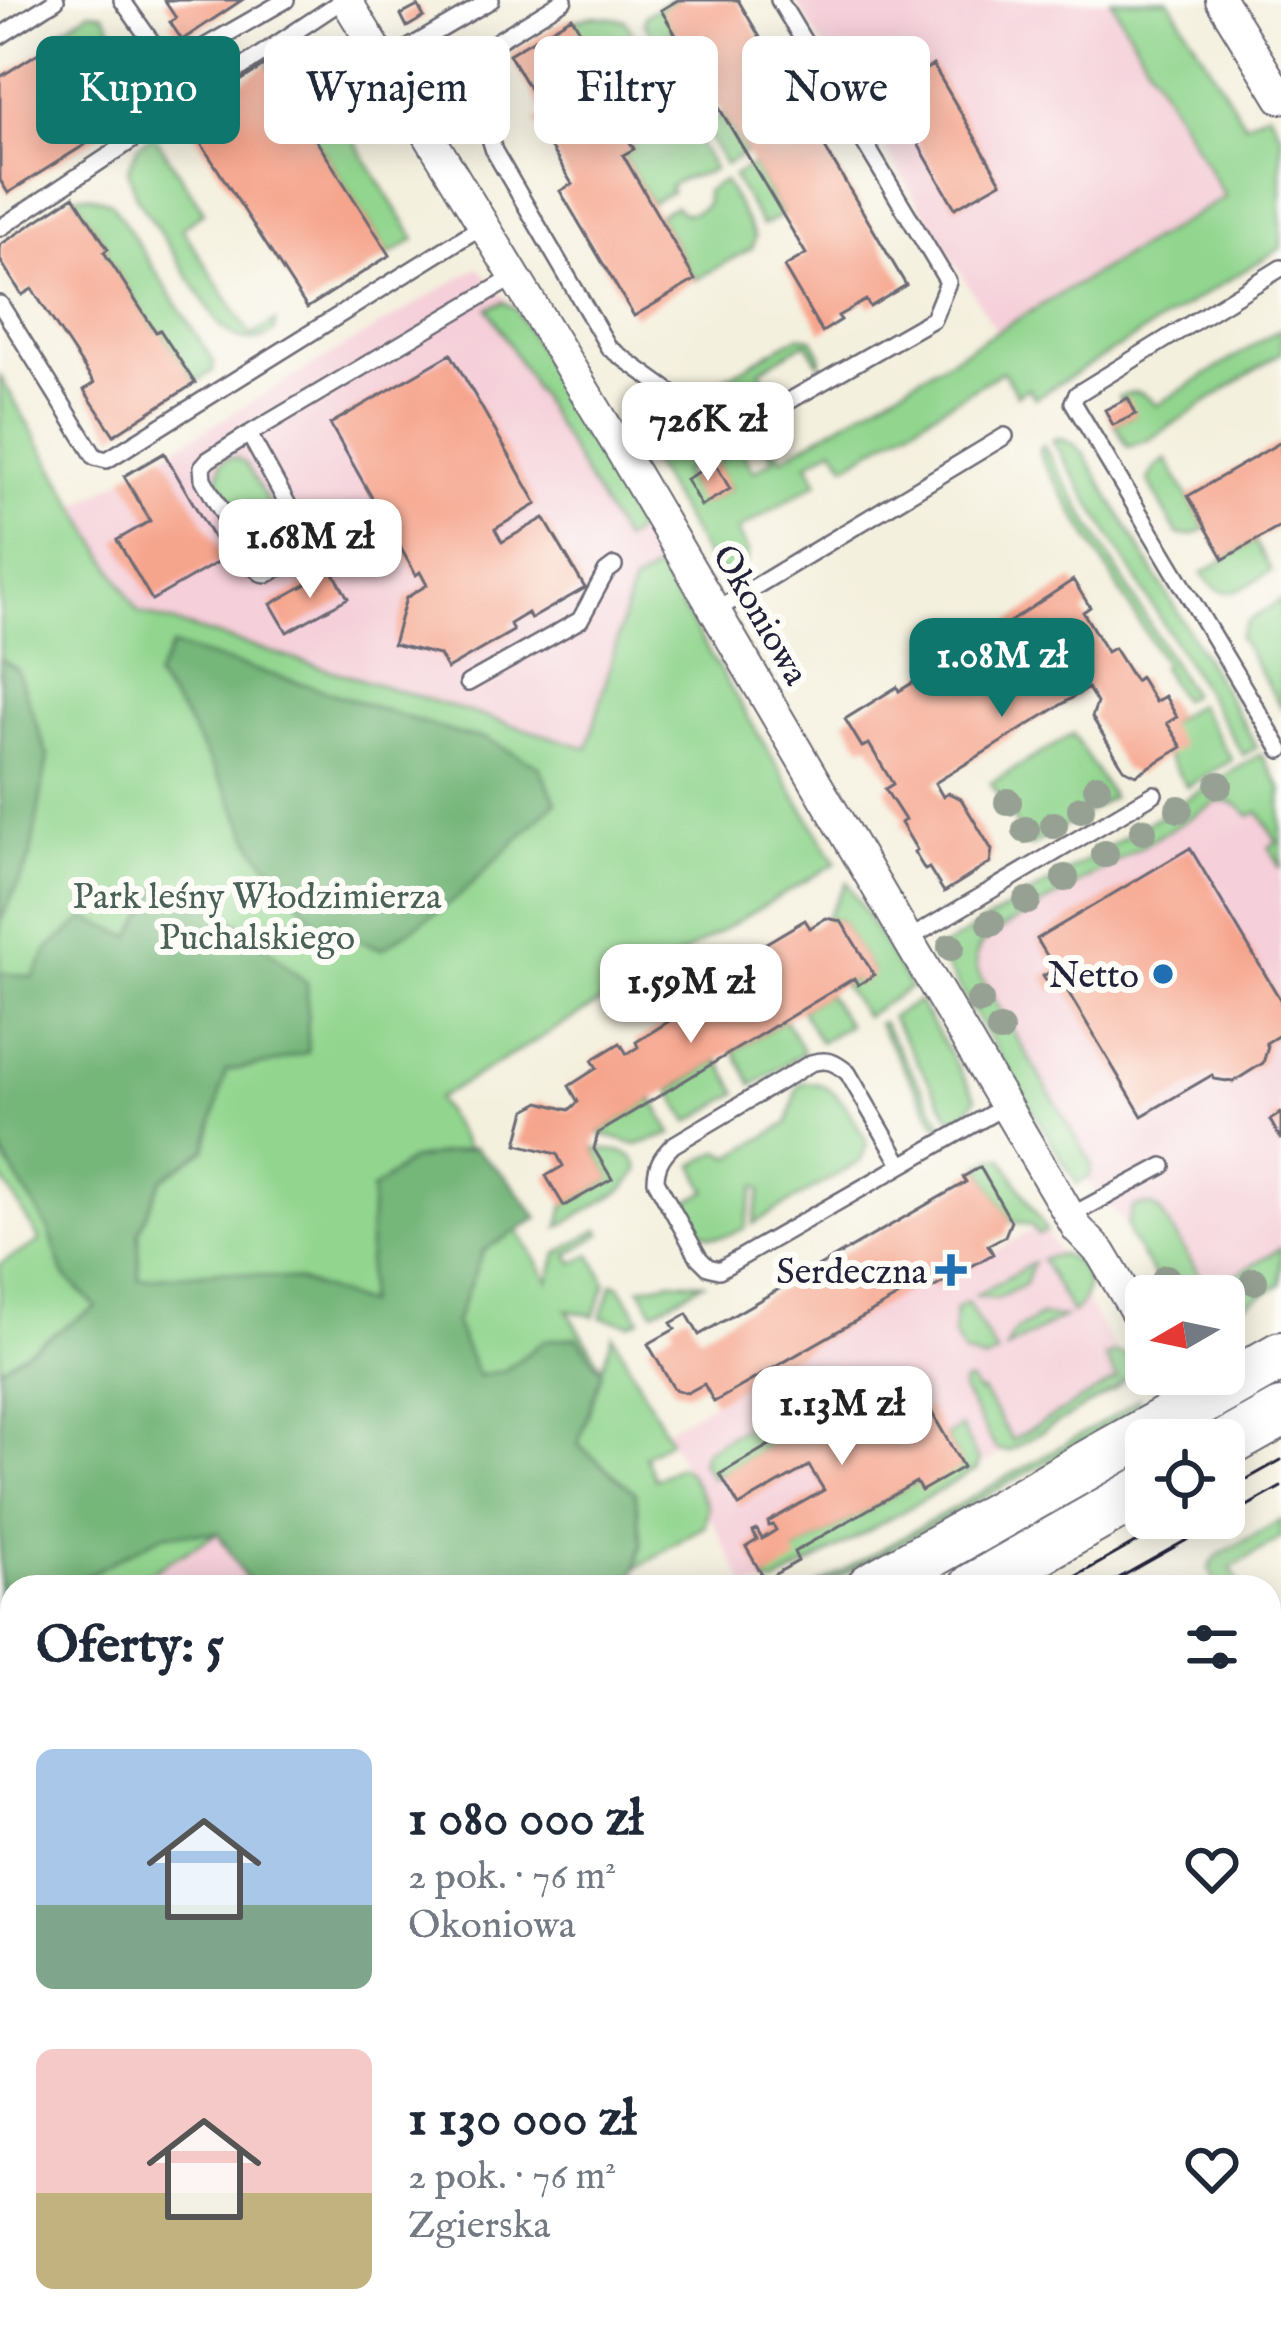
<!DOCTYPE html>
<html lang="pl">
<head>
<meta charset="utf-8">
<style>
	body { margin:0; font-family:"IM FELL English",serif; background:#f2f2f3; color:#1f2937; height:100vh; display:flex; flex-direction:column; font-size:45px; white-space:nowrap }
	* { box-sizing:border-box; margin:0 }
	p { font-size:39px; color:#747a83 }
	.icon { flex:none; width:66px; height:66px; fill:none; stroke:currentColor; stroke-width:2; stroke-linecap:round; stroke-linejoin:round }
	.map { position:relative; flex:1; overflow:hidden }
	.drawer { position:absolute; left:0px; top:1575px; width:1281px; height:768px; display:flex; flex-direction:column; background:#fff; border-radius:36px 36px 0 0; box-shadow:0 6px 30px #0003 }
	.drawer>* { flex:none }
	.hud { position:absolute; left:36px; top:36px; width:1209px; height:108px; display:flex; gap:24px }
	.needle { width:78px; rotate:261deg }
	.fabs { position:absolute; left:1125px; top:1275px; display:grid; gap:24px }
	.fabs a { display:grid; place-items:center; width:120px; height:120px; border-radius:18px; background:#fff; box-shadow:0 6px 30px #0003; font-size:60px }
	.price { position:absolute; translate:-50% -102px; padding:0 27px; border-radius:24px; background:#fff; color:#222; font-size:39px; line-height:78px; filter:drop-shadow(0 3px 6px #0008) }
	.price::after { content:''; position:absolute; left:50%; top:72px; width:36px; height:27px; margin-left:-18px; background:inherit; clip-path:polygon(0 0,100% 0,50% 100%) }
	.price.on { background:#0f766e; color:#fff }
	ul { padding:0; list-style:none }
	li { display:flex; align-items:center; gap:36px; height:300px; padding:0 36px }
	li span { display:grid; place-items:center; flex:none; width:336px; height:240px; border-radius:18px; color:#555 }
	li>.icon { margin-inline-start:auto }
	span .icon { width:144px; height:144px; fill:#fffc; stroke-width:1 }
	li b { font-size:51px }
	h2 { display:flex; justify-content:space-between; align-items:center; height:144px; padding:0 36px; font-size:51px }
	.tag { padding:0 42px; border-radius:18px; background:#fff; box-shadow:0 6px 30px #0003; font-size:42px; line-height:108px }
	.tag.on { background:#0f766e; color:#fff }
	.map>svg:first-child { display:block }
	.built { fill:#f5cfd9 }
	.green { fill:#91d58e; stroke:#5a7c64; stroke-width:3 }
	.forest { fill:#74b679; stroke:#4b6c5a; stroke-width:3 }
	.building { fill:#f6a58d }
	.lines { fill:none; stroke-linecap:round; stroke-linejoin:round }
	.lane-casing { stroke:#6c6a74; stroke-width:20 }
	.street-casing { stroke:#6c6a74; stroke-width:34 }
	.secondary-casing { stroke:#6c6a74; stroke-width:46 }
	.primary-casing { stroke:#6c6a74; stroke-width:52 }
	.lane { stroke:#fff; stroke-width:15 }
	.street { stroke:#fff; stroke-width:30 }
	.secondary { stroke:#fff; stroke-width:42 }
	.primary { stroke:#fff; stroke-width:48 }
	.tram { stroke:#22223b; stroke-width:3 }
	.tree { fill:#96a194 }
	.poi-dot { fill:#1f6fb2; stroke:#fdfcf7; stroke-width:4.5 }
	.labels { text-anchor:middle; stroke-width:12; stroke-linejoin:round; paint-order:stroke }
	.street-label { font-size:36px; fill:#22223b; stroke:#fdfcf7 }
	.park-label { font-size:36px; fill:#496158; stroke:#fdfcf7 }
	.poi-label { font-size:36px; fill:#22223b; stroke:#fdfcf7; text-anchor:end }
</style>
</head>
<body>
<div class="map">
<svg width="1281" height="2343" viewBox="0 0 1281 2343">
	<rect width="100%" height="100%" fill="#fdfcf7"/>
	<filter id="ink" filterUnits="userSpaceOnUse"><feTurbulence type="fractalNoise" baseFrequency=".00833" numOctaves="2"/><feDisplacementMap in="SourceGraphic" scale="24" xChannelSelector="R" yChannelSelector="G"/><feConvolveMatrix kernelMatrix="1 2 1 2 8 2 1 2 1" color-interpolation-filters="sRGB"/></filter>
	<filter id="wash" filterUnits="userSpaceOnUse"><feTurbulence type="fractalNoise" baseFrequency=".004" numOctaves="4" result="noise"/><feDisplacementMap in="SourceGraphic" scale="48" xChannelSelector="R" yChannelSelector="G"/><feGaussianBlur stdDeviation="2.7" result="paint"/><feColorMatrix in="noise" values="0 0 0 0 0 0 0 0 0 0 0 0 0 0 0 0 0 1.4 0 .05"/><feComposite in="paint" operator="in"/></filter>
	<g filter="url(#wash)">
		<rect width="100%" height="100%" fill="#f4f0de"/>
		<path class="built" d="M795,0H1111L1225,197L996,331Z
			M478,267L516,310L658,568L632,585L588,749L138,612L77,506Z
			M1253,759L1281,805V1284L1224,1316V1296H1167L1130,1237L1126,1225L1086,1182L1077,1184L937,951Z
			M1042,1224L1124,1366V1376L1113,1388L775,1584L746,1587L665,1430L929,1279L934,1287Z
			M218,1533L254,1587H124Z
			M12,1651V1732L0,1711V1658Z"/>
		<path class="green" d="M671,0H678L673,30L655,42L644,22L646,15Z
			M1111,0H1169L1245,124L1268,111L1281,134V248L1035,398L1028,388L1017,395L1003,371L846,465L834,447L808,463L818,482L737,531L748,552L746,562L727,574L714,570L651,462L656,452L715,416L725,419L737,439L682,472L702,505L730,489L715,463L740,447L754,471L774,459L749,416L755,417L782,458L1225,197Z
			M90,11L104,14L132,64L76,76L51,37Z
			M594,16L625,20L714,169C699,178 683,175 670,186L671,192L651,203L623,155L634,148L599,88L574,21Z
			M680,42L717,104L697,115L660,53Z
			M298,51L415,239L390,255L267,64Z
			M156,80L158,83L117,108L112,101L93,113L84,98L95,93Z
			M723,115L746,153L725,165L703,126Z
			M151,137L157,140L204,212L182,228L251,336L275,321V331C255,346 237,342 220,325L136,196L128,169L138,146Z
			M753,165L782,215L762,226L733,176Z
			M724,181L755,237L752,248L695,280L658,215L675,206C683,217 697,214 706,204V191Z
			M87,195L111,202L214,362L213,371L195,383L160,330L156,332L104,252L108,248L74,196Z
			M504,302L516,310L637,518C640,531 634,535 623,541L488,308Z
			M1281,329V353L1149,440L1128,447L1115,424L1135,414L1119,397C1136,388 1143,392 1157,405Z
			M799,336L812,338L821,355L820,364L806,342L760,370L772,392C751,383 734,382 711,386Z
			M0,376L138,612L588,748L632,585L658,568L836,863L437,1099L549,1281L557,1254L599,1229L601,1234L568,1255L574,1263L591,1254L606,1283L594,1316L567,1310L602,1367L613,1335L670,1440L645,1456L655,1479L679,1466L687,1470L708,1507L705,1525L635,1569L642,1544L635,1492L578,1445L218,1533L124,1587H12V1651L0,1657V1264L40,1241L0,1175Z
			M1058,438L1074,444L1084,454L1257,747L1243,755L1052,440Z
			M1043,445L1191,694L1181,700L1161,667L1164,664L1041,458L1039,449Z
			M228,458H237L245,463L287,534C288,552 273,560 258,550L218,480L221,463Z
			M1166,459L1206,528C1196,535 1188,537 1177,534L1148,480L1155,468Z
			M1255,541L1271,571C1242,588 1225,607 1202,573Z
			M1281,600V707L1239,637L1247,622Z
			M1197,704L1232,760L1187,787L1167,756V723Z
			M1073,734L1112,797L1030,847L991,783Z
			M1261,754L1281,788V869L1269,847L1277,842L1259,812L1250,816C1240,805 1232,801 1217,802L990,936C977,945 973,958 979,974L1092,1164L1090,1176L1077,1184L937,951Z
			M847,882L910,988L865,1016L843,985L854,978L858,984L873,974L841,921L826,918Z
			M827,994L848,1025L820,1042L801,1010Z
			M918,1001L976,1098L968,1111L956,1118L950,1117L891,1017Z
			M785,1020L804,1052L753,1085L734,1051Z
			M882,1022L942,1122L939,1128L878,1024Z
			M719,1060L738,1093L689,1122L671,1091Z
			M803,1082C837,1081 848,1111 864,1136L867,1144L861,1161L753,1224L761,1190L755,1187L745,1228C708,1246 702,1236 683,1204L707,1191L694,1165L720,1151L731,1157L788,1123L797,1089Z
			M653,1099L672,1134L637,1145L598,1133Z
			M594,1149C613,1151 637,1148 639,1171L622,1190L559,1227L564,1206L611,1179Z
			M1002,1157L1046,1231L1038,1235L1031,1225L1011,1221L980,1167L993,1158Z
			M1143,1205L1153,1206L1162,1214L1209,1291L1281,1248V1284L1224,1316V1296H1167L1130,1237L1127,1225L1133,1207Z
			M1061,1254C1089,1263 1096,1295 1072,1313L1041,1259Z
			M1033,1263L1025,1284L997,1299L976,1296Z
			M670,1281L703,1283L654,1311L640,1288Z
			M613,1283L620,1286L640,1319L630,1324L601,1317Z
			M967,1302L997,1354L985,1361L964,1354L953,1334L956,1309Z
			M1040,1316L1064,1317L1006,1349L1015,1331Z
			M1114,1353L1127,1355L1134,1370L1114,1390L1009,1451L999,1450L994,1446L962,1390L964,1383L970,1381L978,1393L982,1391L1012,1440L1117,1379L1105,1357Z
			M853,1375L871,1380L867,1397L859,1395L853,1386L803,1415L807,1423L712,1479L701,1462L705,1450L792,1400L798,1407Z
			M1140,1397L1134,1409L1122,1420L822,1587H815L1121,1412Z
			M961,1427L979,1461L977,1469L775,1584L771,1585L765,1580L794,1552L916,1482L962,1467L946,1436Z
			M1281,1520V1538L1231,1568L1241,1587H1218L1209,1568L1217,1556Z
			M1269,1772L1281,1795V1852L1276,1862L1275,1881L1281,1895V1937L1277,1940L1281,1949V1995L1279,1993L1269,1998Z
			M1269,2247L1276,2258L1281,2256V2283L1269,2290L1281,2312V2343H1222L1215,2331H1269Z
			M36,2331H98L76,2343H43Z
			M531,2331H650L629,2337L560,2339Z
			M670,2331H841L848,2343H708Z
			M904,2331H979L986,2343H888Z"/>
		<path class="forest" d="M172,646L304,684L458,734L484,738L539,766L556,802L457,898L382,949L318,925L255,848L229,795L184,717L155,678Z
			M0,658L17,670L48,756L30,859L1,920L0,934Z
			M159,889L213,902L307,983L308,1052L268,1064L226,1071L206,1149L162,1179L139,1231V1279L223,1271L297,1280L366,1304L372,1190L410,1160L474,1148L507,1178L538,1218L483,1251L455,1323L478,1376L505,1370L545,1340L577,1337L602,1372L578,1445L635,1492L642,1544L631,1587H251L218,1533L165,1534L65,1587H12V1614L0,1619V1368L96,1307L63,1274L49,1230L0,1150V973L33,977L50,947L86,918L131,937Z"/>
		<g id="blocks">
			<path class="building" d="M164,0H242L182,40L170,22L176,18Z
				M678,0H738L906,285L870,307L866,300L838,316L841,320L822,332L784,267L806,254L661,10Z
				M418,6L424,17L407,27L401,15Z
				M572,17L610,82L599,88L634,149L623,155L695,280L634,316L560,191L572,184L535,121L545,116L509,54Z
				M51,45L105,132L8,193L0,180V77Z
				M267,64L390,255L307,308L184,117Z
				M933,65L1001,182L955,208L888,92Z
				M74,196L108,249L104,252L156,332L160,330L195,383L114,435L84,390L94,383L32,289L22,295L0,260V245Z
				M451,354L537,504L495,529L502,542L544,518L585,588L531,619L528,613L510,624L513,631L447,669L439,655L393,644L406,598L427,585L420,572L416,575L330,424Z
				M1128,398L1136,414L1113,425L1105,410Z
				M1281,442V526L1224,559L1188,496Z
				M164,453L225,558L152,600L117,540L150,521L124,476Z
				M715,463L730,489L701,506L686,479Z
				M332,570L348,598L287,632L271,604Z
				M1073,580L1090,607L1083,612L1107,652L1114,648L1135,681L1140,677L1155,702L1165,696L1177,717L1167,723L1182,747L1136,775L1124,769L1092,717L1097,703L1088,688L935,783L943,797L948,793L961,799L992,850L990,863L944,892L929,868L925,870L914,852L917,850L901,823L905,820L885,789L893,784L869,744L862,747L845,719L897,687L899,691L953,658L950,654L968,644L970,648Z
				M1190,848L1281,1001V1034L1266,1043L1268,1047L1263,1063L1233,1082L1214,1079L1212,1075L1142,1116L1064,985L1052,992L1043,976L1055,969L1037,939Z
				M826,918L841,921L874,975L858,985L854,978L598,1133L594,1149L612,1179L564,1206L546,1176L563,1166L557,1154L517,1144L526,1110L540,1102L569,1110L578,1102L569,1086L597,1068L592,1060L620,1043L627,1054L638,1047L636,1042L690,1008L693,1015L707,1007L699,995L727,978L730,984L754,969L746,955L805,920L810,928Z
				M1281,1113V1140L1270,1120Z
				M980,1167L1011,1221L1005,1236L988,1245L993,1254L933,1288L929,1279L714,1402L704,1384L687,1393L674,1389L648,1344L675,1329L671,1323L687,1314L699,1335L966,1182L963,1177Z
				M853,1386L859,1395L867,1397L869,1392L884,1396L887,1387L899,1390L896,1400L912,1404L910,1409L919,1412L928,1406L963,1467L921,1491L916,1482L794,1552L798,1561L765,1580L746,1547L757,1540L753,1532L757,1530L762,1539L776,1530L773,1525L769,1526L768,1522L824,1490L809,1466L739,1506L720,1474L807,1423L802,1415Z
				M1281,2064V2142L1269,2149V2072Z
				M12,2236V2283L0,2260V2243Z
				M1281,2283V2312L1269,2290Z
				M127,2331H214L194,2343H106Z
				M422,2331H454L433,2343H429Z
				M841,2331H909L888,2343H848Z"/>
		</g>
	</g>
	<g filter="url(#ink)">
		<use href="#blocks" fill-opacity="0" stroke="#6c6a74" stroke-width="3"/>
		<g class="lines">
			<g class="lane-casing">
				<path id="lane" d="M122,0L165,61L173,65L286,0
					M0,36L56,0
					M465,60L494,151L609,348L694,409
					M383,63L491,0
					M405,98L564,0
					M0,228L343,0
					M1281,268L1077,394L1073,402L1281,750
					M0,304L95,457L107,460L482,226
					M249,434L310,545L305,552L268,574L261,573L254,567L203,479L202,467L208,460L249,434L514,277
					M623,454C654,433 696,397 735,397C752,397 766,408 782,405L933,319L948,282L779,0
					M715,611L1005,436
					M468,683L580,620L606,572L614,566
					M907,940L1154,794
					M901,1164L848,1073C835,1062 827,1058 811,1063L673,1145C662,1156 656,1165 656,1181L699,1258L708,1267L719,1270L1005,1106
					M1070,1216L1163,1166"/>
			</g>
			<g class="street-casing">
				<path id="street" d="M346,0L623,454L1077,1228L1101,1253L1146,1329
					M1221,0L1281,98
					M1173,1374L1192,1407
					M1269,1713L1281,1735
					M331,2331L338,2343"/>
			</g>
			<g class="secondary-casing">
				<path id="secondary" d="M0,1779L12,1800"/>
			</g>
			<g class="primary-casing">
				<path id="primary" d="M1224,1445L1281,1413
					M871,1587L1281,1356
					M974,1587L1146,1489
					M0,2062L12,2056
					M0,2139L12,2133"/>
			</g>
			<use href="#lane" class="lane"/>
			<use href="#street" class="street"/>
			<use href="#secondary" class="secondary"/>
			<use href="#primary" class="primary"/>
			<path class="tram" d="M1224,1492L1281,1460
				M1057,1587L1179,1518
				M1103,1587L1281,1487
				M0,2185L12,2179
				M0,2211L12,2204"/>
		</g>
		<g class="tree">
			<circle cx="1219" cy="785" r="14"/>
			<circle cx="1097" cy="787" r="14"/>
			<circle cx="1008" cy="802" r="14"/>
			<circle cx="1081" cy="809" r="14"/>
			<circle cx="1179" cy="809" r="14"/>
			<circle cx="1054" cy="825" r="14"/>
			<circle cx="1026" cy="830" r="14"/>
			<circle cx="1143" cy="831" r="14"/>
			<circle cx="1105" cy="854" r="14"/>
			<circle cx="1065" cy="878" r="14"/>
			<circle cx="1027" cy="901" r="14"/>
			<circle cx="991" cy="923" r="14"/>
			<circle cx="951" cy="947" r="14"/>
			<circle cx="980" cy="1001" r="14"/>
			<circle cx="1000" cy="1030" r="14"/>
			<circle cx="1166" cy="1278" r="14"/>
			<circle cx="1254" cy="1281" r="14"/>
		</g>
	</g>
	<g class="poi-dot">
		<circle cx="1163" cy="974" r="12"/>
		<path d="M945 1252h12v12h12v12h-12v12h-12v-12h-12v-12h12z"/>
	</g>
	<g class="labels">
		<g class="street-label">
			<text transform="translate(762 614) rotate(60)" y="13">Okoniowa</text>
		</g>
		<g class="park-label">
			<text x="257" y="908">Park leśny Włodzimierza<tspan x="257" dy="41">Puchalskiego</tspan></text>
		</g>
		<g class="poi-label">
			<text x="1139" y="987">Netto</text>
			<text x="927" y="1283">Serdeczna</text>
		</g>
	</g>
</svg>
<div class="fabs">
<a><svg class="needle" viewBox="-14 -14 28 28"><path d="M0-13l5 13h-10z" fill="#e53935"/><path d="M0 13l5-13h-10z" fill="#747a83"/></svg></a>
<a><svg class="icon" aria-label="locate" viewBox="0 0 24 24"><circle cx="12" cy="12" r="6"/><path d="M12 2v4M12 18v4M2 12h4M18 12h4"/></svg></a>
</div>
<b class="price" style="left:708px;top:484px">726K zł</b>
<b class="price" style="left:310px;top:601px">1.68M zł</b>
<b class="price on" style="left:1002px;top:720px">1.08M zł</b>
<b class="price" style="left:691px;top:1046px">1.59M zł</b>
<b class="price" style="left:842px;top:1468px">1.13M zł</b>
<div class="hud">
<a class="tag on">Kupno</a>
<a class="tag">Wynajem</a>
<a class="tag">Filtry</a>
<a class="tag">Nowe</a>
</div>
<section class="drawer">
<h2>Oferty: 5<svg class="icon" aria-label="filters" viewBox="0 0 24 24"><path d="M4 7h16M4 17h16"/><circle cx="9" cy="7" r="2"/><circle cx="15" cy="17" r="2"/></svg></h2>
<ul>
<li><span style="background:linear-gradient(#a9c7e8 65%,#7fa58c 0)"><svg class="icon" aria-label="home" viewBox="0 0 24 24"><path d="M3 11l9-7 9 7M6 9v11h12V9"/></svg></span><div><b>1 080 000 zł</b><p>2 pok. · 76 m²</p><p>Okoniowa</p></div><svg class="icon" aria-label="heart" viewBox="0 0 24 24"><path d="M12 20l-8-8c-3-5 5-10 8-4 3-6 11-1 8 4z"/></svg></li>
<li><span style="background:linear-gradient(#f6c9c9 60%,#c2b280 0)"><svg class="icon" aria-label="home" viewBox="0 0 24 24"><path d="M3 11l9-7 9 7M6 9v11h12V9"/></svg></span><div><b>1 130 000 zł</b><p>2 pok. · 76 m²</p><p>Zgierska</p></div><svg class="icon" aria-label="heart" viewBox="0 0 24 24"><path d="M12 20l-8-8c-3-5 5-10 8-4 3-6 11-1 8 4z"/></svg></li>
</ul>
</section>
</div>
</body>
</html>
